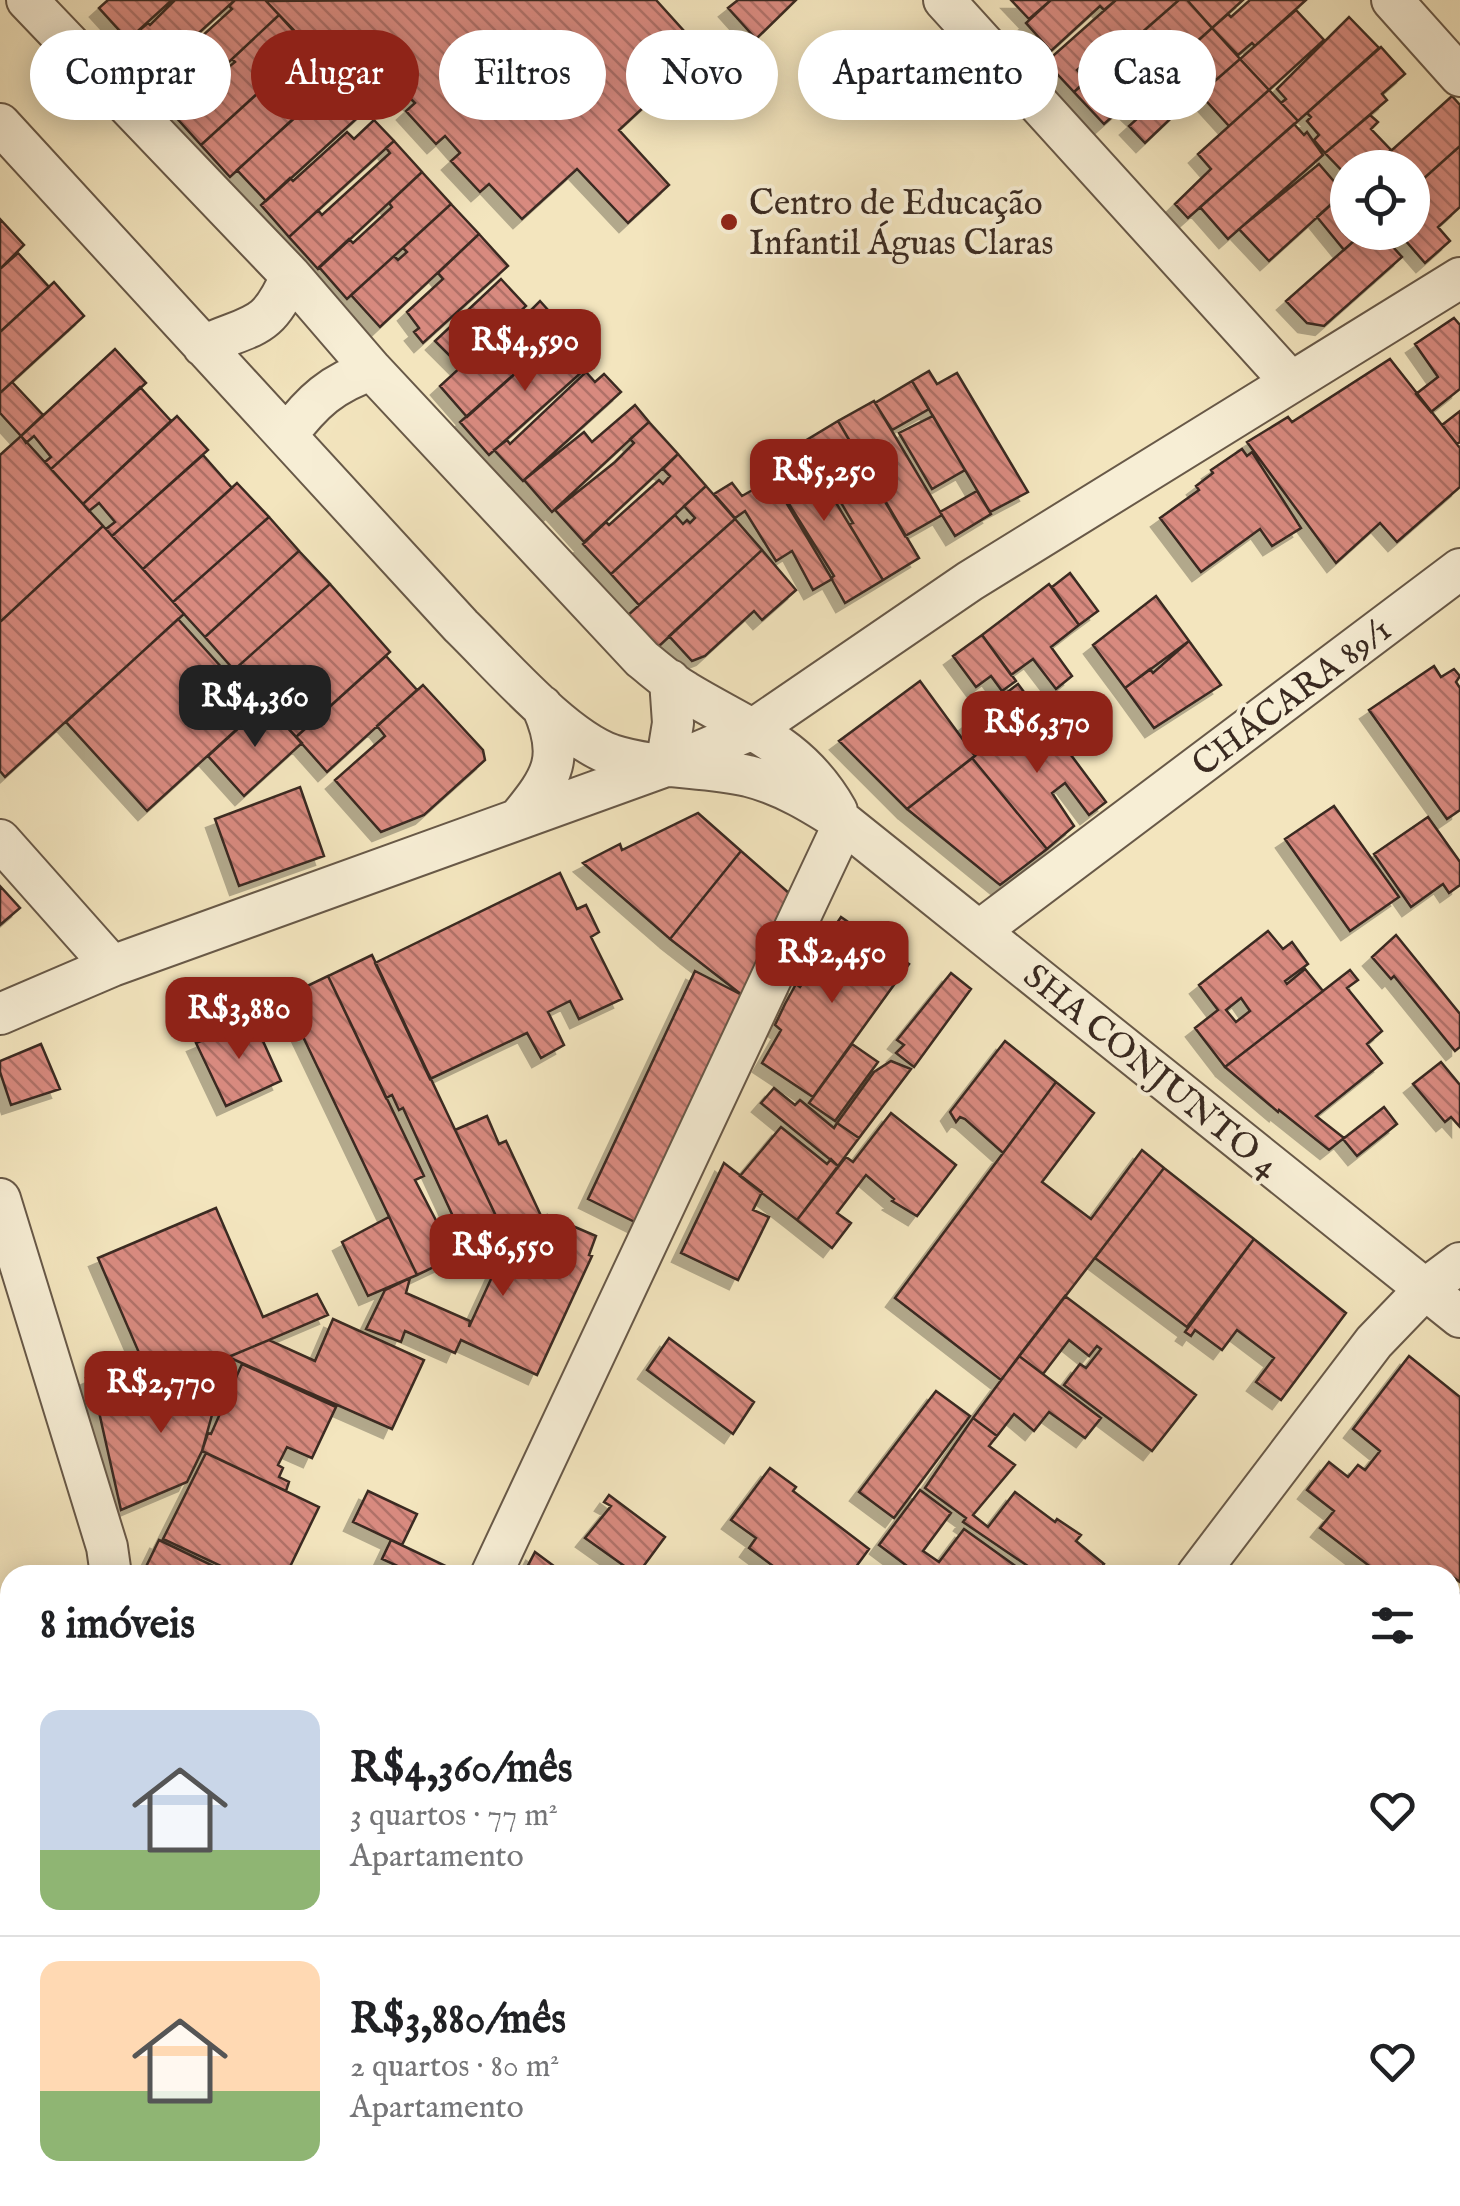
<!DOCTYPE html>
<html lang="pt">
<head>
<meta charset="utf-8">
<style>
	body { margin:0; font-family:"IM FELL English",serif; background:#f6f6f6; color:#202124; height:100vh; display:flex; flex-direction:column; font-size:38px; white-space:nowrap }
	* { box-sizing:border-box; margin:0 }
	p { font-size:32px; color:#757577 }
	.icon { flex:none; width:55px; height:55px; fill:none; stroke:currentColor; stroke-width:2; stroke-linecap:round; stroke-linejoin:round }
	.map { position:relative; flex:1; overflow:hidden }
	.details { position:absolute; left:0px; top:1565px; width:1460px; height:642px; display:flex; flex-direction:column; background:#fff; border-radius:30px 30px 0 0; box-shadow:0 5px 25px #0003 }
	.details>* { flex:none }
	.hud { position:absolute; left:30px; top:30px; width:1400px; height:90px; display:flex; gap:20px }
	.fabs { position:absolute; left:1330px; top:150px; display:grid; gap:20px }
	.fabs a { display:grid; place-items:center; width:100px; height:100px; border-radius:50%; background:#fff; box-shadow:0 5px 25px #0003; font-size:50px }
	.price { position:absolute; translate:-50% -85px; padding:0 22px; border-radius:20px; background:#8f2418; color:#fff; font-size:32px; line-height:65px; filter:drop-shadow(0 2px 5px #0008) }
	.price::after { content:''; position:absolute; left:50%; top:60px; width:30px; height:22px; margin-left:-15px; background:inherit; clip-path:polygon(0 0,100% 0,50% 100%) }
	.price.selected { background:#222; color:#fff }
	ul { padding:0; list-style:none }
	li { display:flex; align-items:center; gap:30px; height:250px; padding:0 40px }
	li+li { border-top:2px solid #e0e0e0 }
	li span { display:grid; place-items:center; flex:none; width:280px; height:200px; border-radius:20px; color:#555 }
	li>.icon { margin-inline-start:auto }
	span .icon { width:120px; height:120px; fill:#fffc; stroke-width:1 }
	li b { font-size:42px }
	h2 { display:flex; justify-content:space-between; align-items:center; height:120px; padding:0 40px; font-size:42px }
	.tag { padding:0 35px; border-radius:45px; background:#fff; box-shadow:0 5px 25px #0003; font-size:35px; line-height:90px }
	.tag.selected { background:#8f2418; color:#fff }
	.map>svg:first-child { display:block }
	.building { fill:url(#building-back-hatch); stroke:#3a2a21; stroke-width:2.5; fill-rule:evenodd; filter:url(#shadow) }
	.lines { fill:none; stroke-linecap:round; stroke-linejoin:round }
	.minor-casing { stroke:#685948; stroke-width:44 }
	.minor { stroke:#f7eed5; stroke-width:40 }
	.poi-dot { fill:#8f2418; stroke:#f7eed5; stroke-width:4 }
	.labels { text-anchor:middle; stroke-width:8; stroke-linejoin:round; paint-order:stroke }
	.poi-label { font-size:35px; fill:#3a2a21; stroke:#f7eed5; text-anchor:start }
	.street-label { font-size:35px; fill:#3a2a21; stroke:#f7eed5 }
</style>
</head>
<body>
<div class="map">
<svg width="1460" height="2206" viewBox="0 0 1460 2206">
	<defs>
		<pattern id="building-back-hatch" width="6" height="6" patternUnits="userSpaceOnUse" patternTransform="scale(2.5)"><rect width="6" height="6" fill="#d88a7f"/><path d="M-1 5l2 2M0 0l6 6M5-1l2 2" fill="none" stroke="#b07168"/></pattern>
		<filter id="shadow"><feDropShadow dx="-9" dy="9" stdDeviation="0" flood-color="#0004"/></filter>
	</defs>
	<rect width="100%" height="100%" fill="#f3e5be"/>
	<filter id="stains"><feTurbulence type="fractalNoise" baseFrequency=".002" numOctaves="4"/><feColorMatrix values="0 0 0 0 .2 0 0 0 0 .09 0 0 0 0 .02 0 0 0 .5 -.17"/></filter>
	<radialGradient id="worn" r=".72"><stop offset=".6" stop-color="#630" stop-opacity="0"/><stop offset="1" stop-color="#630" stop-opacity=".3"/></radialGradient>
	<path class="building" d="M108,0H172L128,40L99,8Z
		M175,0H235L156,72L128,40L148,23L150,25Z
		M235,0H265L279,15L185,103L159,75L232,9L229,6Z
		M399,0H656L703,52L668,86L645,62L638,69L660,92L619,130L669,185L628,223L577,169L522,219L489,184L480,192L451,161L460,153L445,136L436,144L406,111L415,103L399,87L391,94L360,61L370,53L363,46L334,72L266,1Z
		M738,0H796L756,39L728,8Z
		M1011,0H1051L1029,19Z
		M1051,0H1116L1104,10L1100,6L1051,51L1026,23Z
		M1116,0H1179L1100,69L1090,58L1077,70L1087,80L1074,92L1046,62Z
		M1179,0H1187L1212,28L1104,124L1074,92Z
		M1187,0H1243L1212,28Z
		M1250,0H1306L1255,46L1252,43L1238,55L1212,28L1228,14L1231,17Z
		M1296,10L1324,40L1269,90L1240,59Z
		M279,15L308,47L201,145L172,113L235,62L232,59Z
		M1349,17L1379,48L1298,121L1281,103L1286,99L1277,89Z
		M1212,28L1240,59L1216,80L1189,49Z
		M1381,47L1405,74L1382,94L1387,100L1325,153L1314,140L1319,135L1307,121L1311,117L1307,113Z
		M1185,52L1210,81L1145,143L1129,126L1138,118L1125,106Z
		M1240,59L1269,90L1229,126L1200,94Z
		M294,67L320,94L230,177L201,145L279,74L282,78Z
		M338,79L366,110L266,201L237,170Z
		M1269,90L1298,121L1188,218L1175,204L1211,169L1198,154Z
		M1452,96L1460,105V146L1412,189V168H1372Z
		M1370,115L1378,122L1371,129L1391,150L1372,168H1348V177L1325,153Z
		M374,120L394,141L289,237L261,205L290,178L293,181L347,132L354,139Z
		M1294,124L1304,135L1307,132L1323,155L1228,239L1200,207Z
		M394,141L422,172L318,269L289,237L318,210L322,215L390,153L386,148Z
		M1460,146V207L1438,227L1450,241L1425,263L1398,232H1412V189Z
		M1319,164L1344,193L1269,261L1239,229Z
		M422,172L451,204L347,299L319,267L349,239L353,243L392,207L389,203Z
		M1348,189V232H1364L1344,250L1317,217Z
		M451,204L479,234L380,327L351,295L394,256L398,260L407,252L403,248Z
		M0,219L24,245L0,269Z
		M1364,232H1391L1385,238L1402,257L1324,326L1307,323L1286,301Z
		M479,234L508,266L423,343L414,332L419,328L407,312L443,279L438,273Z
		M18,253L49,287L0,332V269Z
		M501,279L526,306L461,367L435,341Z
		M54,282L84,316L0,393V332Z
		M540,301L565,329L467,417L440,386L489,341L502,357L508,355L530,335L529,328L533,323L526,315Z
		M1454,318L1460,325V389L1431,412L1416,394L1438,377L1415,344Z
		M567,334L593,362L489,455L460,422L520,369L523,372Z
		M115,349L146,383L51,469L45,462L51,457L34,436L26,443L21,436Z
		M1390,359L1460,448V487L1397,542L1380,523L1336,563L1247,442L1288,417L1292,422Z
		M929,371L937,384L957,373L1028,492L990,512L912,381Z
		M586,372L595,382L604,374L621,392L523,481L494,450L507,440L510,444Z
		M912,381L929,409L892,430L875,403Z
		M12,382L43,415L21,436L0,413V393Z
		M140,387L171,421L83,504L51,469Z
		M874,401L942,515L905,536L838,421Z
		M635,405L649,422L552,512L524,480L584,432L592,442Z
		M1460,411V442L1457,444L1442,425Z
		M177,416L208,450L112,536L106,529L115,522L99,503L89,511L83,504Z
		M933,416L965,470L932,489L899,433Z
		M838,421L919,558L883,580L849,524L853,523L824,474L820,477L800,444Z
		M649,422L678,454L584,542L555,510L615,462L634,443L630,439Z
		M21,436L103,526L0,622V455Z
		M795,446L807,468L813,465L883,580L845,603L831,578L834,576L764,464Z
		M1242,449L1247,456L1252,452L1301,528L1272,546L1260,529L1201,572L1160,518L1199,490L1196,486L1213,473L1211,470Z
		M678,454L706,486L611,574L583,544L606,522L609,525L659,480L663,484L670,476L663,469Z
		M203,455L232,488L143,569L112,536Z
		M772,479L832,579L813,590L792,551L776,561L745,511L735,518L714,494L732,483L742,496Z
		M237,483L269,517L173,602L143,569Z
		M706,486L735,519L639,605L611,574L675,515L683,524L687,520L690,523L695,518L684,506Z
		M977,491L991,514L955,536L940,512Z
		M269,517L299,551L205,637L173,602Z
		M735,519L762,550L657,648L627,616Z
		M103,526L184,614L5,777L0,771V622Z
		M762,550L796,590L762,620L754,611L705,656L692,661L669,636Z
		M299,551L330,584L234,670L205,637Z
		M1070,573L1098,611L1079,625L1052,587Z
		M330,584L390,652L296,737L234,670Z
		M1049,584L1079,625L1051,647L1072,676L1056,689L1033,659L1011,675L982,635Z
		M1156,596L1189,641L1125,688L1093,645Z
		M178,619L259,709L147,811L66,722Z
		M982,635L1016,681L1002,691L991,676L976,687L953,656Z
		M1189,641L1221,685L1154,728L1125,688L1150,669L1153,673Z
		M386,656L417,690L327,772L296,737Z
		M1434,666L1441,677L1454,669L1460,676L1456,682L1460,688V810L1447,819L1369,710Z
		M920,681L975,756L907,809L839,741Z
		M1018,684L1036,708L983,750L964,725Z
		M423,685L483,750L485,760L424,815L381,832L335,780L385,736L377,726Z
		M265,704L302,743L244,796L208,756Z
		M1036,708L1106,802L1089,815L1065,783L1052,793L1074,826L1047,849L972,758Z
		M972,758L1047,849L1000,885L907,809Z
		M300,787L324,856L239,886L215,819Z
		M1334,806L1399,897L1350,931L1285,839Z
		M698,813L741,851L670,939L583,863L620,844L622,850Z
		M1428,817L1460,862V885L1449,893L1443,884L1411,907L1374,854Z
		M741,851L789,893L742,995L670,939Z
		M560,873L577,909L586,905L599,932L591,937L622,999L579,1019L570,1001L548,1012L564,1045L541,1058L527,1033L430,1079L375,963Z
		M0,886L20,908L0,925Z
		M841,917L909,964L813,1097L762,1063L781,1030L775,1025L785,1004L796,984L800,987L813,968L809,964Z
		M1268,931L1283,949L1292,942L1308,964L1285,981L1287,984L1305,969L1323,991L1225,1067L1195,1028L1218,1010L1199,985ZM1241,998L1250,1011L1236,1022L1226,1010Z
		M1396,935L1460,1014V1047L1455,1051L1394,976L1391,979L1372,957Z
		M372,955L505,1235L469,1251L403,1108L399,1110L392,1095L386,1098L328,976Z
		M1350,970L1358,980L1347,988L1382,1031L1367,1044L1382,1063L1316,1116L1344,1138L1329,1150L1279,1110L1278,1112L1225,1067Z
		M695,971L742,995L637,1223L588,1199Z
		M951,973L971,989L914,1067L896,1053L904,1045L897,1040Z
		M328,976L424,1176L415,1180L455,1257L417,1275L284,997Z
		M253,1019L281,1081L226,1106L196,1043Z
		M1005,1041L1056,1082L1003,1153L965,1119L960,1117L956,1122L950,1112Z
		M41,1044L60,1089L11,1105L0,1072V1061Z
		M852,1044L878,1062L835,1121L809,1103Z
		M891,1061L911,1069L859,1138L837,1123L874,1072Z
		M1441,1062L1460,1085V1127L1451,1117L1445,1122L1413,1084Z
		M1056,1082L1094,1113L1042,1182L1091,1219L1142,1150L1164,1168L1001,1380L895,1298Z
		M774,1088L795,1105L800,1100L834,1128L837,1123L859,1138L838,1166L761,1103Z
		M1384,1107L1397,1124L1357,1156L1343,1139Z
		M891,1113L956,1165L917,1216L892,1201L894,1199L866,1175L837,1213L851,1223L832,1248L797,1220L846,1157L853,1162Z
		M487,1116L499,1144L506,1141L542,1218L505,1235L455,1130Z
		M781,1127L827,1164L831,1159L838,1166L797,1220L740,1176Z
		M724,1163L762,1192L753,1210L769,1217L738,1280L681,1253Z
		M1164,1168L1254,1239L1187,1327L1095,1258Z
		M216,1208L263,1317L317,1294L328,1315L99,1412L86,1378L140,1355L98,1258Z
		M547,1215L596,1236L589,1255L592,1256L537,1375L461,1340L455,1353L405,1331L401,1342L366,1329L385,1290L410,1278L406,1293L470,1321L469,1327L508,1242L505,1235Z
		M389,1217L417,1275L368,1296L342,1242Z
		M1254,1239L1346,1313L1281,1400L1256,1382L1274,1358L1237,1330L1222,1350L1195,1330L1191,1336L1185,1332Z
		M1065,1296L1196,1395L1152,1451L1064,1385L1080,1364L1086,1368L1101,1349L1097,1346L1089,1356L1069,1340L1043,1374L1019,1356Z
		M333,1319L424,1360L392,1429L228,1357L269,1340L315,1361Z
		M669,1338L754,1402L733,1434L647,1370Z
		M1019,1356L1101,1418L1085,1438L1049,1412L1034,1431L1014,1414L997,1436L973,1418Z
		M1409,1356L1460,1397V1582L1450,1575H1381L1320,1528L1334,1511L1307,1490L1329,1462L1348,1477L1358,1465L1365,1470L1380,1451L1353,1429Z
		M228,1357L202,1451L187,1482L121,1510L99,1412L116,1405L117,1409L186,1380L184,1376Z
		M242,1364L336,1407L312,1458L287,1447L278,1465L283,1468L279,1477L289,1482L286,1491L202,1451L208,1433L211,1434Z
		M936,1391L970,1416L894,1518L859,1492Z
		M973,1418L997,1436L989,1446L1015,1465L973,1515L988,1527L1015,1492L1055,1522L1057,1519L1081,1535L1076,1541L1104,1564L1095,1575H1041L963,1522L966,1518L925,1488Z
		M206,1453L319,1507L286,1575H240L163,1539Z
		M770,1468L796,1487L793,1491L869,1549L850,1575H785L749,1548L756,1538L731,1520Z
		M920,1490L951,1513L923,1551L939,1562L964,1529L1028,1575H919L879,1545Z
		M368,1491L417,1514L402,1545L353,1522Z
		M609,1495L665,1537L637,1575L585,1538L611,1506L604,1502Z
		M159,1540L226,1572L224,1575H142Z
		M391,1540L450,1568L447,1575H417L382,1559Z
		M535,1552L566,1575H523Z
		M1450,1586L1460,1594V1635L1450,1628Z
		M10,1601V1687L0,1689V1603Z
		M10,1687V1725L0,1728V1689Z
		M0,1795L10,1799V1852L0,1872Z
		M1460,1800V1837L1455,1844L1450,1841V1814Z
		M1450,1841L1460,1848V1930L1450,1922Z
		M10,1871V1951L0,1947V1894Z
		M1450,1922L1460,1930V2005L1456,2010L1450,2005Z
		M0,2131L10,2135V2169L0,2165Z
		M248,2198H284L295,2206H241Z
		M459,2198L470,2206H431L427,2199Z
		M485,2198H585L597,2206H493Z
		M1171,2198H1263L1270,2206H1178L1170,2200Z
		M1384,2198H1426L1420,2206H1385L1380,2203Z"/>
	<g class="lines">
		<g class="minor-casing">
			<path id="minor" d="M27,0L291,276L372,370L642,659C656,670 670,683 686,692C747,729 800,745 837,811
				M944,0L1290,381
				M1392,0L1460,76
				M0,124L461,626C499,663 563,738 612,755C656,769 703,766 748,776C784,785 814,804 844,823L1460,1317
				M203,346C253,323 267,332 291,276
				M287,435C312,402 332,383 372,370
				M666,766L673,723L670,680
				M519,818C553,777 565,757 542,706
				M0,840L112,966
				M979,931L1460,569
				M0,1014L112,966L666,766L755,728L970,581L1460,278
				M0,1199L107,1547L111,1575
				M491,1575L844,823
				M1197,1575L1374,1342L1425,1289L1460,1263
				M0,1768L10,1760
				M194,2206L198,2198
				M717,2206L724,2198
				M1452,2206L1460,2195"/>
		</g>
		<use href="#minor" class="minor"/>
	</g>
	<circle class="poi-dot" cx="729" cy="222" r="10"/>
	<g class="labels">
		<g class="poi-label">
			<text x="749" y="214">Centro de Educação<tspan x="749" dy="40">Infantil Águas Claras</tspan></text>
		</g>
		<g class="street-label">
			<text transform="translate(1291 696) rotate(-37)" y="12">CHÁCARA 89/1</text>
			<text transform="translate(1152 1070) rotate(39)" y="12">SHA CONJUNTO 4</text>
		</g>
	</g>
	<rect width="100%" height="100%" filter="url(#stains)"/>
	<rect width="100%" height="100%" fill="url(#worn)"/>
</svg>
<div class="fabs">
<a><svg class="icon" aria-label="locate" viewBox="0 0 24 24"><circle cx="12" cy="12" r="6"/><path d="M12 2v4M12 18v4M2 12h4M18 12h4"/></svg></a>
</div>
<b class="price" style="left:525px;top:394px">R$4,590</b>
<b class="price" style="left:824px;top:524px">R$5,250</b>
<b class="price selected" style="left:255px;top:750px">R$4,360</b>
<b class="price" style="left:1037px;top:776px">R$6,370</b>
<b class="price" style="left:832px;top:1006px">R$2,450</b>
<b class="price" style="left:239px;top:1062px">R$3,880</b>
<b class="price" style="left:503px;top:1299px">R$6,550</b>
<b class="price" style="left:161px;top:1436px">R$2,770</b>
<div class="hud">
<a class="tag">Comprar</a>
<a class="tag selected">Alugar</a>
<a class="tag">Filtros</a>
<a class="tag">Novo</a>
<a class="tag">Apartamento</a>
<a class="tag">Casa</a>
</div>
<section class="details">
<h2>8 imóveis<svg class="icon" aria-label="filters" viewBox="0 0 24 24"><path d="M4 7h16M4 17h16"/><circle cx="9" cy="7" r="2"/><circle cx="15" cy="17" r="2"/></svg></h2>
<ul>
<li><span style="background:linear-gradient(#c9d6e8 70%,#8fb573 0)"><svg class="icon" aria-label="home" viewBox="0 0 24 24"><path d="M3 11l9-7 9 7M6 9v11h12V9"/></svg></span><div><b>R$4,360/mês</b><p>3 quartos · 77 m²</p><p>Apartamento</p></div><svg class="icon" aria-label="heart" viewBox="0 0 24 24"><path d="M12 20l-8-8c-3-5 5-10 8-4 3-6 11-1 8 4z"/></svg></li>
<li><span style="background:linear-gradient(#ffd9b3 65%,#8fb573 0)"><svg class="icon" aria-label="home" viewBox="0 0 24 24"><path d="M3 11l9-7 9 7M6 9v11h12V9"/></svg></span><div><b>R$3,880/mês</b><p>2 quartos · 80 m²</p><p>Apartamento</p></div><svg class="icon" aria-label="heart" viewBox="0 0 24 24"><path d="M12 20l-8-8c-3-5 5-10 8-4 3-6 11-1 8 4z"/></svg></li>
</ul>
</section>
</div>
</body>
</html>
